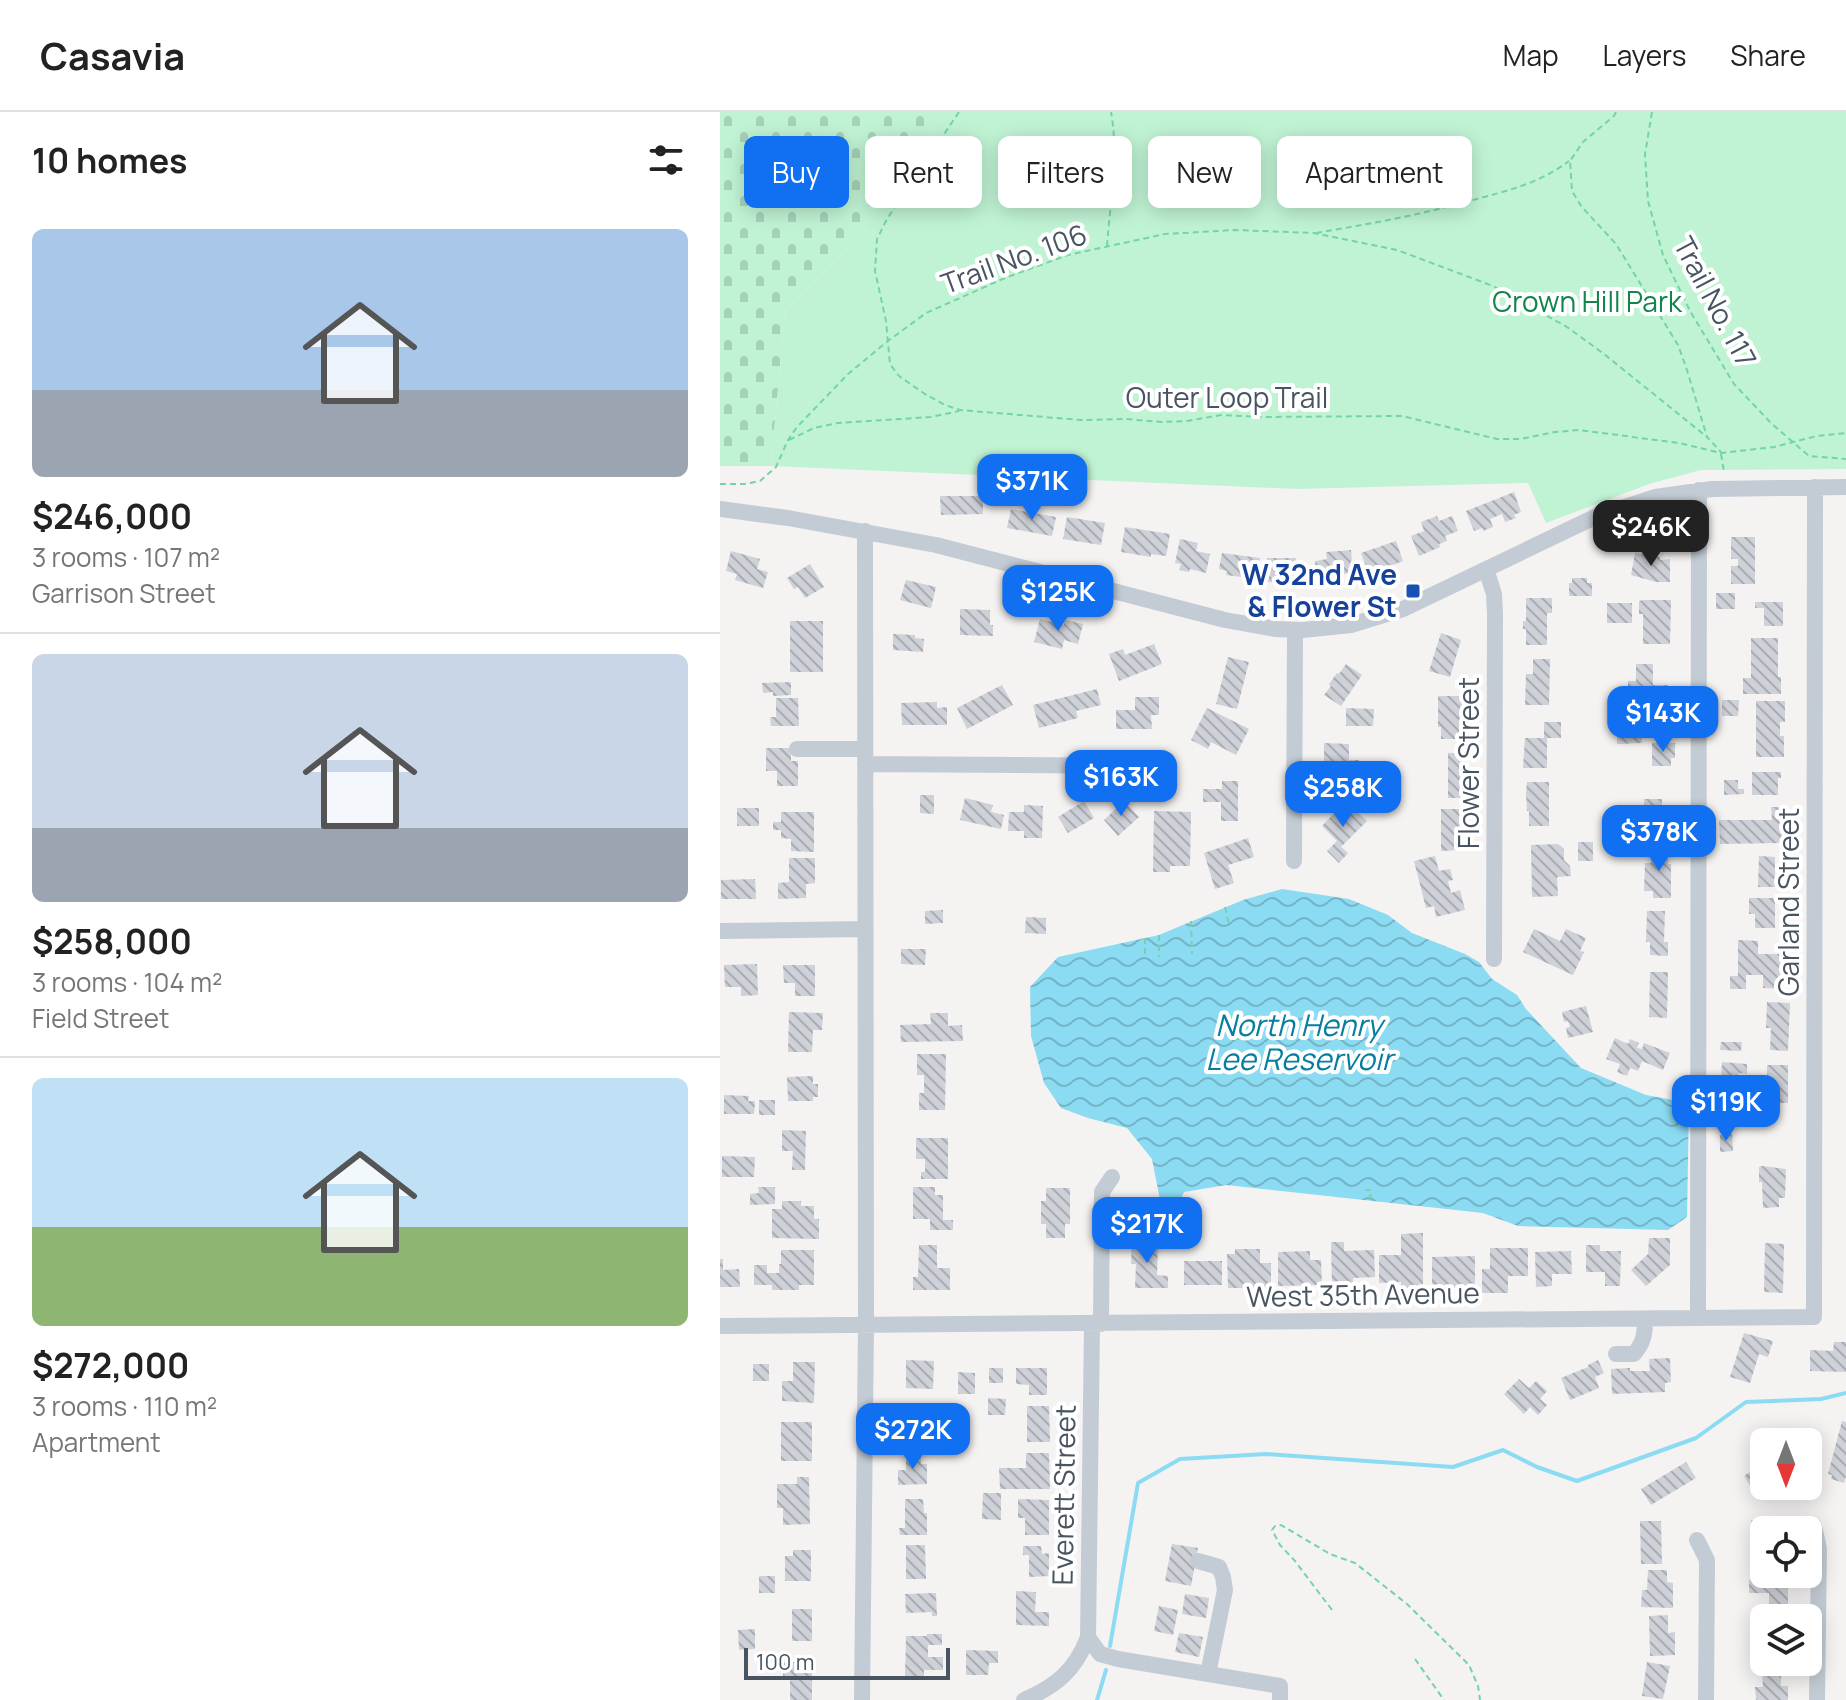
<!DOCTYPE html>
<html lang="en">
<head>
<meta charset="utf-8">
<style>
	body { margin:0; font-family:Manrope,sans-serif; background:#f2f2f2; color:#222; height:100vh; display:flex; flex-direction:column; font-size:30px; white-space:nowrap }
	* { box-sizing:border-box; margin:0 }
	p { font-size:26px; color:#767676 }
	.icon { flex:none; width:44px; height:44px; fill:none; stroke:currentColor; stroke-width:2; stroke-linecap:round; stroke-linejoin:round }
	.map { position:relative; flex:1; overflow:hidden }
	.drawer { display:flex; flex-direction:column; background:#fff; width:720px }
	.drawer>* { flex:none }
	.top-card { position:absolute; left:24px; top:24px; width:760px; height:72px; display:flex; gap:16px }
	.needle { width:52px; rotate:180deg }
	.tools { position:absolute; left:1030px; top:1316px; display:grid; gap:16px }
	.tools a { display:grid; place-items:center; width:72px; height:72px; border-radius:12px; background:#fff; box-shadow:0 4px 20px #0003; font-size:40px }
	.scale { position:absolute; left:24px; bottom:20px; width:206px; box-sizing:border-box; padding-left:8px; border:4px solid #485561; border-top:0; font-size:22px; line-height:28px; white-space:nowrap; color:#485561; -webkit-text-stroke:6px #fff; paint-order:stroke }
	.price { position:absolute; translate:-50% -68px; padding:0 18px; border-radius:16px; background:#1070f1; color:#fff; font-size:26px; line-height:52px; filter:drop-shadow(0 2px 4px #0008) }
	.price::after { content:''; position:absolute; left:50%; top:48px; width:24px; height:18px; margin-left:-12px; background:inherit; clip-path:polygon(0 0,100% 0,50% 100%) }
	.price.current { background:#222; color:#fff }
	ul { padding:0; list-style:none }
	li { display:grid; align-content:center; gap:16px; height:424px; padding:0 32px }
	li+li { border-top:2px solid #e0e0e0 }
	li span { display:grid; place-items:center; height:248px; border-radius:12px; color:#555 }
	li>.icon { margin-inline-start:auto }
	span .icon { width:144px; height:144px; fill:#fffc; stroke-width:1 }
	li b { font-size:34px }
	h2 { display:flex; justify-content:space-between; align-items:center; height:96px; padding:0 32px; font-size:34px }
	.chip { padding:0 28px; border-radius:12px; background:#fff; box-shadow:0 4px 20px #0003; font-size:28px; line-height:72px }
	.chip.current { background:#1070f1; color:#fff }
	header { display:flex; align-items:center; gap:48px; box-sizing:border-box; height:112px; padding:0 40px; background:#fff; border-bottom:2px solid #e0e0e0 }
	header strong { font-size:38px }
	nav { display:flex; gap:44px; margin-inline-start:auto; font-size:28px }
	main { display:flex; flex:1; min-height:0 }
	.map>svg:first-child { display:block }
	.cemetery { fill:url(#cemetery-stones) }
	.park { fill:#c0f3d4 }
	.water { fill:url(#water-waves) }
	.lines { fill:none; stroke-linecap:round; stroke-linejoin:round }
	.stream { stroke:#8bdbf2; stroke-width:4 }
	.building { fill:url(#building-back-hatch) }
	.path { stroke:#75d4a6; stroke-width:2; stroke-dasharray:6 4; stroke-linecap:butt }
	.minor { stroke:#c3ccd4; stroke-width:16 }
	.transit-dot { fill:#1a4fb4; stroke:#fff; stroke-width:3 }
	.labels { text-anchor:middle; stroke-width:8; stroke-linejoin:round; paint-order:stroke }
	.street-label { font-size:28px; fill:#485561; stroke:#fff }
	.park-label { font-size:28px; fill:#12844c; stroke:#fff }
	.transit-label { font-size:28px; font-weight:bold; fill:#164399; stroke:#fff; text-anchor:end }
	.water-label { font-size:30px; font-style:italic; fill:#057ea0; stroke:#fff }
</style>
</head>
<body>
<header>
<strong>Casavia</strong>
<nav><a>Map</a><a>Layers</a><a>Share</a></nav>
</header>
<main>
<section class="drawer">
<h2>10 homes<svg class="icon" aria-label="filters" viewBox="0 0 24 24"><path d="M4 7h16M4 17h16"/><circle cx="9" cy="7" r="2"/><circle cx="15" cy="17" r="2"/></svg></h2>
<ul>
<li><span style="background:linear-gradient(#a9c7e8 65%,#9aa5b1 0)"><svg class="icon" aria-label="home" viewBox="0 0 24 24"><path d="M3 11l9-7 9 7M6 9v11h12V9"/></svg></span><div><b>$246,000</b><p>3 rooms · 107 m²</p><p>Garrison Street</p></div></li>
<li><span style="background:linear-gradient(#c9d6e8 70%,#9aa5b1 0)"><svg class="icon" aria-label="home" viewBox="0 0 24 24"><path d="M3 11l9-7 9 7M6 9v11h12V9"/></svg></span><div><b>$258,000</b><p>3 rooms · 104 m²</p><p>Field Street</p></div></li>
<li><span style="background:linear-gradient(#bfe0f5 60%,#8fb573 0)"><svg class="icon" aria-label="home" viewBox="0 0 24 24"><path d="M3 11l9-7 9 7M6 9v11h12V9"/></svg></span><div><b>$272,000</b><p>3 rooms · 110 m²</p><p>Apartment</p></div></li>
</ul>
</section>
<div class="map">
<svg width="1126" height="1588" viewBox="0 0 1126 1588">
	<defs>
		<pattern id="cemetery-stones" width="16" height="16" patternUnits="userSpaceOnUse" patternTransform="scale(2)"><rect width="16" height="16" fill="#c0f3d4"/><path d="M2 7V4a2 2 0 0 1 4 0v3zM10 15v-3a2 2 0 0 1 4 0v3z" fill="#a6d2b9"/></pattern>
		<pattern id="water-waves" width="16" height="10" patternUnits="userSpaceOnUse" patternTransform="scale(2)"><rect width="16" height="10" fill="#8bdbf2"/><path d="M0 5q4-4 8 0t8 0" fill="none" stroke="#74b4c7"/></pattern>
		<pattern id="building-back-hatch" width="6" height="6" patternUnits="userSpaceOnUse" patternTransform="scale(2)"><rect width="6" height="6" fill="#ced1d7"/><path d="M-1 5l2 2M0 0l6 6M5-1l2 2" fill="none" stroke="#a9acb2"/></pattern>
	</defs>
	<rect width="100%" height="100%" fill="#f5f2f2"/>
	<path class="cemetery" d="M0,0H225L128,137L65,200L51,354H0Z"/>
	<path class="park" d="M225,0H1126V357L981,358L929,372L826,411L808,371L577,377L51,354L65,200L128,137Z"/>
	<path class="water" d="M562,777L629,787L668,803L692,821L745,842L759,850L772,867L797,883L806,897L861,956L926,983L969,991L967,1105L948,1118L798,1114L763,1101L506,1073L464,1080L455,1101L442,1098L432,1047L407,1016L368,1006L341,996L324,971L311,924L310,875L338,845L439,823L523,788Z"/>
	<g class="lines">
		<path class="stream" d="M390,1534L418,1371L460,1347L546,1342L733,1355L783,1338L817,1355L857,1369L976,1326L1026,1290L1101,1287L1126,1281
			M377,1588L386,1558"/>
	</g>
	<path class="building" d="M794,380L801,400L794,403L796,406L785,410L782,402L770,407L773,415L763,419L762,416L754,419L746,399Z
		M220,384H263V402L221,403Z
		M291,397L336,405L332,424L287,416Z
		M717,404L719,409L732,404L738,419L725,424L727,429L719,432L720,435L699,444L691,424L704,419L701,410Z
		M347,405L385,411L381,433L343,427Z
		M405,415L450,422L446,444L431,442V445L401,440Z
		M1011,425H1035V472H1011V454H1018V447H1011Z
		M460,427L478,431L476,439L490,442L486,461L470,457L469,460L459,458L461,452L455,451Z
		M676,429L683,449L657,459L655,455L647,458L641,441Z
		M631,438L633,461L623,462V468L597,470L595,449L607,447L606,440Z
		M11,439L40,447L37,457L48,460L43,476L15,468L17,462L6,459Z
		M502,441L540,446L537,467L506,463L507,459L499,457Z
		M915,441L940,445V448L950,447V470H936L911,463Z
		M547,446H576L575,471L546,470Z
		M90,452L104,475L85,486L78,475L74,477L67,466Z
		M852,466H867V471H872V484H849V471H852Z
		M186,468L216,475L211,496L180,488Z
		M996,481H1015V497H996Z
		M806,486H832V501H827V533H806V517H803V509H806Z
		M923,488H951L950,532H923V502H919V489Z
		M1035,490H1063V514H1044V496H1035Z
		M887,491H912V511H887Z
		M240,497L270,498V513H273V524L240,523Z
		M320,507L344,513L345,508L363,512L358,532L344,528L342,537L314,530Z
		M70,509H103V560H70Z
		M721,521L741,528L730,565L709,559Z
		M173,522L195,523V526L204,527L203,540L173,538Z
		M1031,526H1058V565H1061V582H1023V566H1031Z
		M434,532L442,552L399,569L389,542L403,537L405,543Z
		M508,545L529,550L517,597L496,592Z
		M813,547H830L829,593H805L806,562H813Z
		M626,552L642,563L621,594L604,583L611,574L609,572L617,561L619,562Z
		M916,552H933V573H948V594L916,593V591H908V569H916Z
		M71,570V583L53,584V580L43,581L42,571Z
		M282,573L293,593L247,617L237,596Z
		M377,577L381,593L356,599L358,606L319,616L313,593Z
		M718,584H746V613H748V616H745V627H721V615H718Z
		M415,585H439V603H431L432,617H396V598H415Z
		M56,586H78L79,614H51L50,605H56Z
		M1002,588H1019L1018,604H1002Z
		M1036,589H1065V610H1060V624H1064V645H1036Z
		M217,590V596L227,595V613H182L181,591Z
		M487,596L529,617L516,643L491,630L488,637L471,628Z
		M626,596L654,597L653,614H626Z
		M824,610H841V626H827V656H803L805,626H824Z
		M897,614H921L922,631L897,632Z
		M604,631L629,632V648H639V669L608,668V650H604Z
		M932,631H955V646H951V654H932Z
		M46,636H71V649H78V674H57V659H46Z
		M728,641H746V686H728Z
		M1032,660H1061V666H1058V683H1032Z
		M1004,668H1018V677H1024V682L1004,683Z
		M502,669H518V709H501V690H483V677H502Z
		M807,670H829V714H809V699H807L806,681Z
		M200,683H214V702L200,701Z
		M245,686L273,693L271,700L284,703L281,717L240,708Z
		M924,687H942L941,705H948V719L924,718Z
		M364,689L374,706L348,721L338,705Z
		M404,689L419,705L398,724L384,708Z
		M626,689L647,709L621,735L628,741L619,751L607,739L617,729L602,714Z
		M304,693L323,694L322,726H304V719H288L289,700H304Z
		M1051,695H1065L1066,731L1000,732L999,708H1052Z
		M17,696H39V714H17Z
		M721,697H739L740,738L721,739Z
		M434,699L471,700L470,754H450V760H433Z
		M61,700H94V740L71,739V727L61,726V718H53V710H61Z
		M528,726L534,745L508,753L514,771L495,777L484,741Z
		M858,730H873V749H858Z
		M838,732L844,737V748L850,754L851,764L837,765L838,784L812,785L811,733Z
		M931,733H948V752H951V786H933V779H924L925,751H931Z
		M715,744L719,759L730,757L733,768L728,769L731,781L740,778L745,798L716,805L714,794L706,796L694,749Z
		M1039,744L1055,745V775H1038Z
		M69,746H95V771L86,772V786L58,787V771L69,770Z
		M35,767L36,787H1V768Z
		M1029,786H1055V816H1035V802H1029Z
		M223,798V811L205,812V799Z
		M927,799H945L944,830H948V844L930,843V830H926Z
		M306,805L326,806V822L305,821Z
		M814,817L840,829L846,817L866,826L860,839L864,840L853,863L803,840Z
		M1018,828L1038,829V842H1063V877L1043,876V863H1026V877H1010V864H1018Z
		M181,837H206L205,853L181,852Z
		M37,852L38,883L21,884V875H5L4,853Z
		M63,853H95V884H75V871H64Z
		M930,860H948L947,906L929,905Z
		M1047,890L1070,891L1068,939L1050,938L1051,916H1046Z
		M866,894L873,920L848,926L846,916L850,915L848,909L844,910L842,900Z
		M69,900L103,901L102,918H93L92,940H68Z
		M210,901H228V914L242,913L243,929L181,930L180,913L211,912Z
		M895,926L908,932L910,927L919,931L917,936L922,937L924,931L950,941L943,958L922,949L918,959L910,956L907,964L897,960L900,952L886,947Z
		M1001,930H1022L1021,939L1000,938Z
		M197,942H226L225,998H199V981H204V963H197Z
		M1002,950L1027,952V962L1019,961L1018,968L1001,967Z
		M1047,953H1068V991H1047Z
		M93,964V972H98V985H93V989H68L67,965Z
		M4,983L29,984L28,989H35L34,1002H4Z
		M39,988H55V1003H39Z
		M62,1018L86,1019L85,1058H72L73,1039H62Z
		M1012,1022L1013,1039L1000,1040V1023Z
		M196,1026H228V1067H201V1060H205V1047H196Z
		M2,1044L35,1045L34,1065H2Z
		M1042,1054L1066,1057L1065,1086H1059V1095L1043,1096L1042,1070H1039V1055Z
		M38,1075H55V1092L30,1093V1082L39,1081Z
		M193,1075H215V1083H223V1108H233V1118H210V1107H193Z
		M326,1076H350V1112H345V1126H326V1112H321V1089H326Z
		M62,1089H81V1094H94V1107H99V1127L52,1126V1097H62Z
		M411,1093H432V1107H426V1114L411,1115Z
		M703,1121V1176H681V1170L659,1171V1143H681V1122Z
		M929,1126H950V1153L926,1174L911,1158L928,1142Z
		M412,1127L438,1128L437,1163L448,1164V1176H415L416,1152H411Z
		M611,1130H624V1139L654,1138L655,1165L633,1166V1174L612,1175Z
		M1045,1131L1064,1132L1063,1181L1044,1180Z
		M199,1133H217V1156H230V1178H193V1165H198Z
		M866,1133H880V1139H901L900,1174H885V1160H866Z
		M770,1136H808V1164H788V1181H762V1157H770Z
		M515,1137H540V1151H551V1176H508L507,1142H515Z
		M61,1138H94V1173H79V1178H52V1173H34V1153H47V1161H59V1152H61Z
		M590,1139V1148H601L602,1173L558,1174V1140Z
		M851,1139L852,1162H832V1174L816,1175L815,1140Z
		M755,1144V1176H712V1145Z
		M0,1147H3V1158L19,1157L20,1175H0Z
		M464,1149H502V1173H464Z
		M1024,1221L1053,1229L1048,1245L1039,1242L1030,1271L1010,1265Z
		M1114,1230H1126V1260L1090,1259V1238L1113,1239Z
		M950,1246L951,1270L945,1271V1280L892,1282L891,1257L910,1256V1259H930L929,1247Z
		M186,1248L214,1249L213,1277L186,1276Z
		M878,1248L884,1261L875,1265L879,1276L850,1288L841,1266L868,1255V1253Z
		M73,1250H95L94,1291L62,1289V1269H73Z
		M33,1252H49V1269H33Z
		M269,1256H283V1271H269Z
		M296,1256H327V1283H309V1273L296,1272Z
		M238,1260L255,1261V1282H238Z
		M799,1267L809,1276L816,1269L827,1279L820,1287L827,1293L818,1303L810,1295L804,1302L784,1282Z
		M268,1286L286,1287L285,1303H268Z
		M203,1292H220V1327L186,1326V1308H203Z
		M307,1294H329L330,1330H307Z
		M1122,1309L1126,1310V1364L1124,1371L1111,1367L1112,1363L1108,1362Z
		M61,1310H92V1349H61Z
		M186,1341H201V1352H207V1372L178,1373V1358H186Z
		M306,1341H329L330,1377H280L279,1356H306Z
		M966,1350L976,1366L931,1393L921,1377Z
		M1042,1352L1044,1355V1374H1061L1039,1388L1024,1364Z
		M77,1365H89L90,1412L63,1413V1396H57V1372H77Z
		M263,1381H281V1408L262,1407Z
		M185,1387H203L204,1401H207V1423H180L179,1416H185Z
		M298,1387L329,1388V1423H305V1406H298Z
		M1031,1408H1056V1418H1044V1454H1030Z
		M920,1409H941L942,1452H921Z
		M452,1432L478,1436L471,1474L445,1469Z
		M186,1433H205L206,1467H186Z
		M303,1434H321L322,1442L329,1441V1464L309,1465V1443H303Z
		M73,1438H91V1469H65V1444H73Z
		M928,1458H947V1470L953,1471V1496L921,1495L922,1478H927Z
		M39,1464H55V1481H39Z
		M1029,1468H1068V1500H1049V1481H1029Z
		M296,1479L316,1480L315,1500H329V1514L296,1513Z
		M216,1481L217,1504H212V1500L186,1501L185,1482Z
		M465,1482L489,1486L486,1506L462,1502Z
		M439,1494L458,1498L453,1523L434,1519Z
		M72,1497H92V1529H72Z
		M948,1503V1521L955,1520V1543L930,1544L929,1504Z
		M35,1517V1537L19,1538L18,1518Z
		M459,1521L483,1525L479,1545L455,1540Z
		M207,1522H222V1533H208V1545H223V1558H204V1565H185L186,1524H207Z
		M246,1538L278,1539V1551H269L268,1563H246Z
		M63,1550H79V1555L92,1554V1588H70V1568H63Z
		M927,1550L950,1554L943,1587L922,1584Z
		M1042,1559H1061V1574H1068V1588H1036L1035,1575H1043Z"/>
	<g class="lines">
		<path class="path" d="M239,0L167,107L157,127L155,159L166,209L170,252L179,264L205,282L225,293L240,298L361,308L406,307L441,310L467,309L501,303L540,305L682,304L777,327H800L835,320L859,318L959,331L1001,341L1054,335L1097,324L1126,321
			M896,0L894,4L863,30L850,49L852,79L861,94L896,132L958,233L967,258L987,325L1001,340
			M932,0L925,42L928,89L943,143L970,199L1014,272L1052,312L1089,344L1126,347
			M596,121C649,112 700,103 753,88C787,79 820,71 849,49
			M387,134C390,91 399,43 391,0
			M69,328L94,316L118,311L211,305L239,299
			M1001,342L1004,360
			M0,372H24L40,369L56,355L68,328L77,315L128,262L168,229L206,201L285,166L348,143L445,122L515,118L594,121L677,138L773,174L847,215L884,242L987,325
			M505,795L509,813
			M471,809L472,842
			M439,823V845
			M425,826V844
			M645,1078H651L650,1089
			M612,1498L575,1449L560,1433L552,1418L555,1414L561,1413L610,1442L635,1451L687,1492L749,1553L758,1574L760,1588
			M695,1547L724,1588"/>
		<path class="minor" d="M0,397L68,406L216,433L505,508L555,517L583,518L631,513L683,497L877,404L935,385L992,377L1126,375
			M766,457L774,482L775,501L774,847
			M77,637H145
			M145,652L445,654
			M574,749L575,518
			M0,819L145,817
			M978,1206L979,378
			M381,1212L382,1080L392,1065
			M0,1214L1094,1205L1095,375
			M896,1242H914C924,1230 925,1222 925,1207
			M1094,1414L1099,1437L1097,1588
			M977,1428L987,1448L986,1588
			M478,1449L499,1455L503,1465L505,1478L488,1562
			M368,1525L380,1542L398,1547L560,1574V1588
			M142,1588L146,1214L145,419
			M304,1588C336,1574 355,1559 368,1525L372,1212"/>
	</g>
	<rect class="transit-dot" x="685" y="471" width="16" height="16" rx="4"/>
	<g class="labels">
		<g class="street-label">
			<text transform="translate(294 147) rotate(-20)" y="10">Trail No. 106</text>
			<text transform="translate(995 190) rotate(62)" y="10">Trail No. 117</text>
			<text x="507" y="296">Outer Loop Trail</text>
			<text transform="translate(749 651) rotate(-90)" y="10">Flower Street</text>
			<text transform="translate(1069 790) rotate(-90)" y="10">Garland Street</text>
			<text transform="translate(643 1183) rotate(-1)" y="10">West 35th Avenue</text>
			<text transform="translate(344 1383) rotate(-89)" y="10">Everett Street</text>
		</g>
		<g class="park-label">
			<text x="867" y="200">Crown Hill Park</text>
		</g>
		<g class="transit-label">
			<text x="677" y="473">W 32nd Ave<tspan x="677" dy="32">&amp; Flower St</tspan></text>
		</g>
		<g class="water-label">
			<text x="579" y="924">North Henry<tspan x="579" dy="34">Lee Reservoir</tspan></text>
		</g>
	</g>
</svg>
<div class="tools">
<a><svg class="needle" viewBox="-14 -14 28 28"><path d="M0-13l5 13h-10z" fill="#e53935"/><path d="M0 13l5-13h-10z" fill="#767676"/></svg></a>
<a><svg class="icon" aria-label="locate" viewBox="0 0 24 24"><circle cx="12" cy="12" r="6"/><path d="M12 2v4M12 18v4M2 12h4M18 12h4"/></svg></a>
<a><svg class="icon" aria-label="layers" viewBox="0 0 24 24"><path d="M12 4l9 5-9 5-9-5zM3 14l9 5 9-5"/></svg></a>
</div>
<div class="scale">100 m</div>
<b class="price" style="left:312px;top:410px">$371K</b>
<b class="price current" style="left:931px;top:456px">$246K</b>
<b class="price" style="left:338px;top:521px">$125K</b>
<b class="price" style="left:943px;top:642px">$143K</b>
<b class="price" style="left:401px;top:706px">$163K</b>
<b class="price" style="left:623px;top:717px">$258K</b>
<b class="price" style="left:939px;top:761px">$378K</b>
<b class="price" style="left:1006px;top:1031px">$119K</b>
<b class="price" style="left:427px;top:1153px">$217K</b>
<b class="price" style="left:193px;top:1359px">$272K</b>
<div class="top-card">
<a class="chip current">Buy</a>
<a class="chip">Rent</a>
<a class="chip">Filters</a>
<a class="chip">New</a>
<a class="chip">Apartment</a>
</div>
</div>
</main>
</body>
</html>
